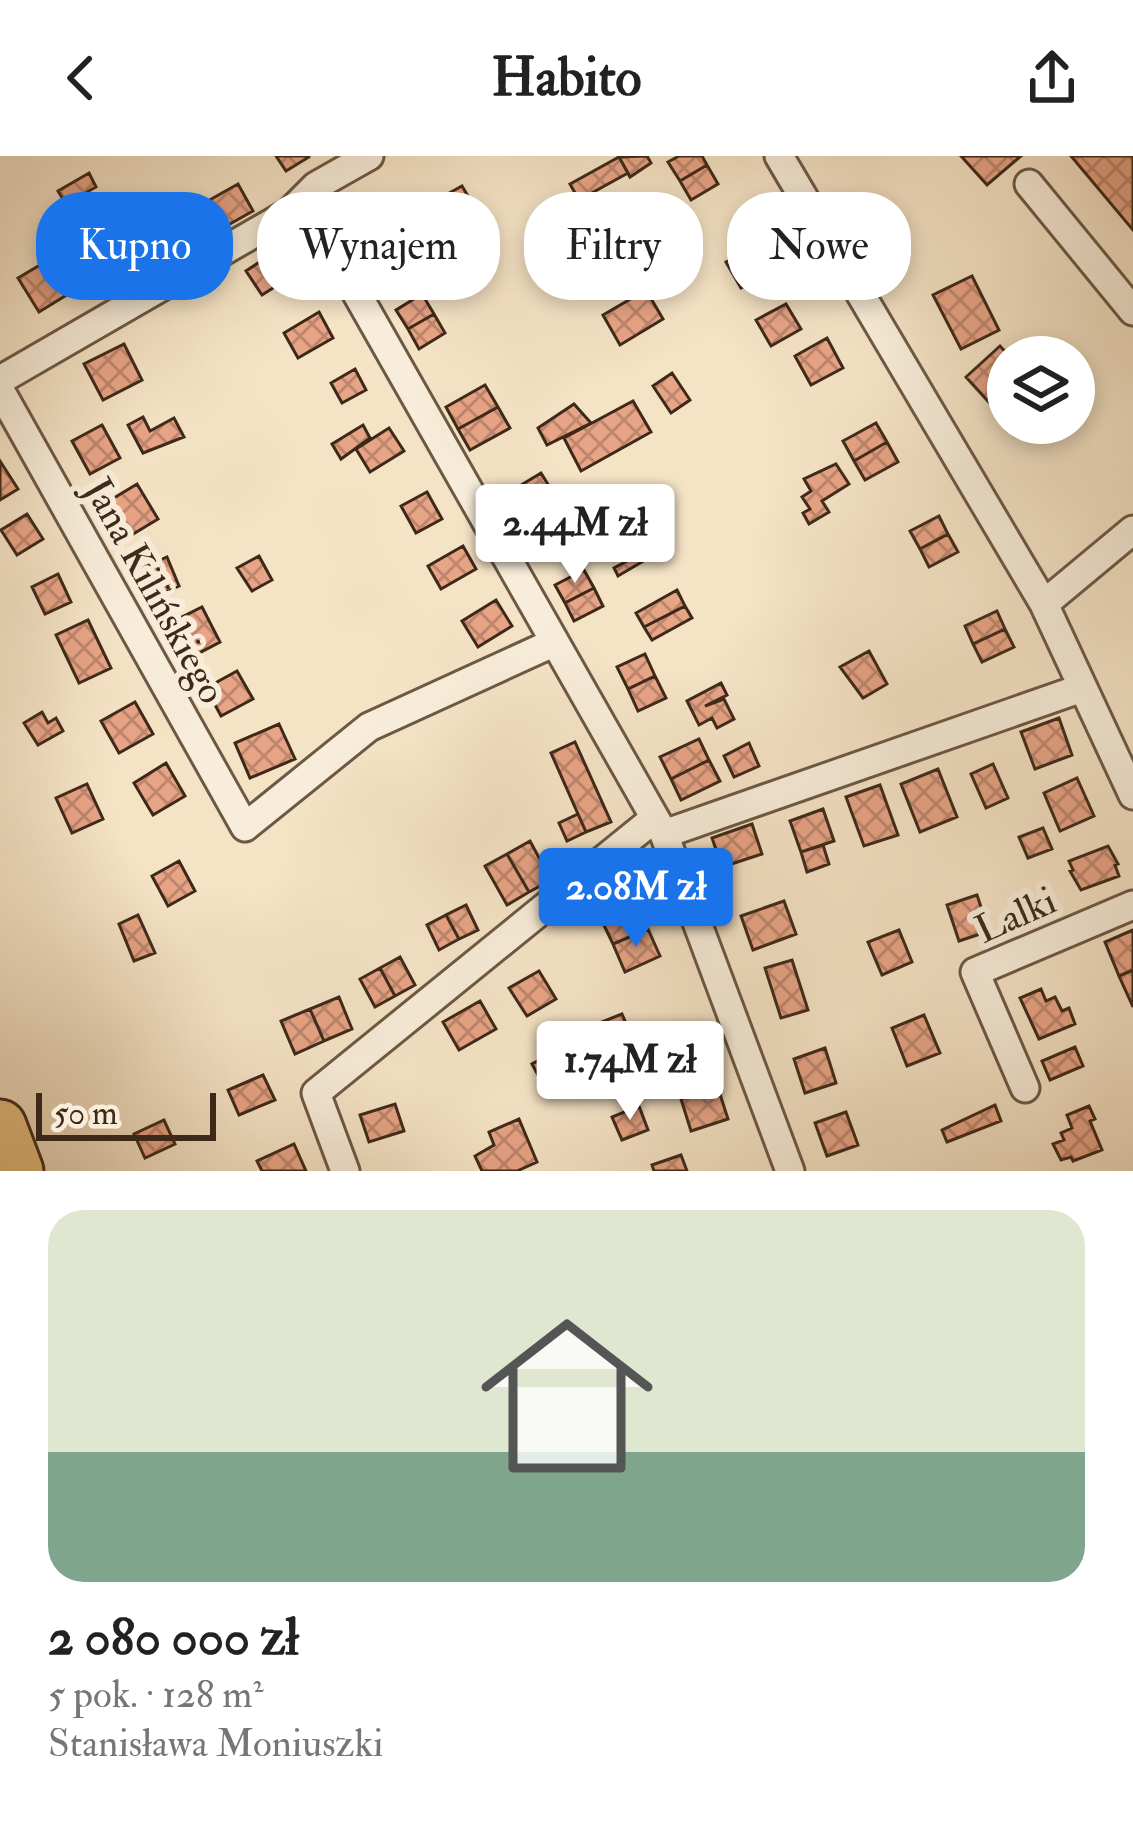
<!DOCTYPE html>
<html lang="pl">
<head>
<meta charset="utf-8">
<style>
	body { margin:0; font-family:"IM FELL Double Pica",serif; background:#f6f6f6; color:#222; height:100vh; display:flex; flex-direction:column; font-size:45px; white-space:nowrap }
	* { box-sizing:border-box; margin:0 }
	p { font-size:39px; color:#767676 }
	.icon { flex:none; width:66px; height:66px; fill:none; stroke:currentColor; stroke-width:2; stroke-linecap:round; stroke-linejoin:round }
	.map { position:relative; height:1015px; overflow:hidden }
	.drawer { display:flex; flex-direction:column; background:#fff; flex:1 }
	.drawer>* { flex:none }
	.top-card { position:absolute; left:36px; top:36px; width:1062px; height:108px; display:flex; gap:24px }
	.buttons { position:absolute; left:987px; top:180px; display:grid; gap:24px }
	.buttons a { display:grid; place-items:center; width:108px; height:108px; border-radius:50%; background:#fff; box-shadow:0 6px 18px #0003; font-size:60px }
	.scale { position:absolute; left:36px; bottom:30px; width:180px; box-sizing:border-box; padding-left:12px; border:6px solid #3e2919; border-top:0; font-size:33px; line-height:42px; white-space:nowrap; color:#3e2919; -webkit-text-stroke:9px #f8edda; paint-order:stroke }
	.price { position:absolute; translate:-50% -102px; padding:0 27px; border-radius:12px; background:#fff; color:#222; font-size:39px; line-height:78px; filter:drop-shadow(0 3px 6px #0008) }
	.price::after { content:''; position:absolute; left:50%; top:72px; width:36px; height:27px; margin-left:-18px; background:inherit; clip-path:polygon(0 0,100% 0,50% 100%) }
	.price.active { background:#1a73e8; color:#fff }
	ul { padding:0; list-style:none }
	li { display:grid; align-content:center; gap:24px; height:636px; padding:0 48px }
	li span { display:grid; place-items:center; height:372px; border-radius:36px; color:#555 }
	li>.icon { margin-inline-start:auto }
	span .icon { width:216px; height:216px; fill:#fffc; stroke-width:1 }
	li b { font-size:51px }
	.chip { padding:0 42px; border-radius:48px; background:#fff; box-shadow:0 6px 18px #0003; font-size:42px; line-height:108px }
	.chip.active { background:#1a73e8; color:#fff }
	header { display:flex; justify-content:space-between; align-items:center; height:156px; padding:0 48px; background:#fff; font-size:54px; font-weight:700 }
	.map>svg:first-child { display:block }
	.building { fill:url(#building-cross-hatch); stroke:#3e2919; stroke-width:3 }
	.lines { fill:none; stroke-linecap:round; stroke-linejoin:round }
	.street-casing { stroke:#6c5844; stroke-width:33 }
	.highway-casing { stroke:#3e2919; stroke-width:57 }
	.street { stroke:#f8edda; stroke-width:27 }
	.highway { stroke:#eac283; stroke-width:51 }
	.labels { text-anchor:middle; stroke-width:12; stroke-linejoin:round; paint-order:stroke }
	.street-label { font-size:39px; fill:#3e2919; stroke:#f8edda }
</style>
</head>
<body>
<header><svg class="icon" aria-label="back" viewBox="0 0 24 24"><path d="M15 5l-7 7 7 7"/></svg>Habito<svg class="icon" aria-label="share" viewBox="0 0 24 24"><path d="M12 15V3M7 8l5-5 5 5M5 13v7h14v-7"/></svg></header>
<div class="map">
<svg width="1133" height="1015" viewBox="0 0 1133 1015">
	<defs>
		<pattern id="building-cross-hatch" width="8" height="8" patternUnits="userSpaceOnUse" patternTransform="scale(3)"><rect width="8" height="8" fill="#e8a486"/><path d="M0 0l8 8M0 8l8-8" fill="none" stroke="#bd866d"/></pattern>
	</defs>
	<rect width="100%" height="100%" fill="#f5e3c6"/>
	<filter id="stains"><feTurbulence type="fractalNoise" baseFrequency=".00167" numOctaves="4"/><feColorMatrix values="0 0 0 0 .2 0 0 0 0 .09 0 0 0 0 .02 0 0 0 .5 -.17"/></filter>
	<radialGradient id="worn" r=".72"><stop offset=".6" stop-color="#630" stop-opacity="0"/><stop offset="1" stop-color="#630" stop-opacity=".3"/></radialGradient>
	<path class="building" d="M276,0H309V1L286,15Z
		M647,0L651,7L630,21L619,1Z
		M679,0H702L707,9L680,25L668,6Z
		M961,0H1021L987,29Z
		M1071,0H1133V74Z
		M619,1L628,17L579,44L570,28Z
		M707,9L718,28L691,44L680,25Z
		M89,17L96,31L66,48L58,35Z
		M238,28L253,55L221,73L206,46Z
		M462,30L472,47L433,71L422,52Z
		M374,43L386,64L348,84L336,63Z
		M165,45L182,75L153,91L136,61Z
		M386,64L397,85L359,105L348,84Z
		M109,78L124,106L97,122L81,94Z
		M754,91L769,117L741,132L726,106Z
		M279,93L295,118L262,139L246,115Z
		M45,106L65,140L39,156L18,122Z
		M972,120L999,174L961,193L933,139Z
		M646,134L663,163L620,189L603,159Z
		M422,138L434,158L408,173L396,154Z
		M786,148L801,173L771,190L756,164Z
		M319,156L333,182L298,202L284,177Z
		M434,158L445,177L419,193L408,173Z
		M827,182L843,212L811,229L795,200Z
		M124,188L142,224L103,244L84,208Z
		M1000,190L1010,201L1005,264L966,221Z
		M355,213L366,234L342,247L331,227Z
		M672,217L690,244L671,257L653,230Z
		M485,229L498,251L458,273L446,251Z
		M1074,240L1088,256L1065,276L1056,267H1074Z
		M633,245L651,276L581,315L564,282Z
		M574,248L591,267L547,289L538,272Z
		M498,251L510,272L470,294L458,273Z
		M143,261L150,275L174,262L184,281L143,297L128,269Z
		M876,267L887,286L854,305L843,285Z
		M102,269L120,302L90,318L72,285Z
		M363,269L370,282L341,303L332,288Z
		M389,272L404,295L370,316L356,293Z
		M887,286L898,306L865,324L854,305Z
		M0,305L18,333L0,344Z
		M836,308L849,328L822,345L829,356L809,368L803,357L810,353L802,341L811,335L804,323Z
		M541,317L554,338L521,358L508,337Z
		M137,328L158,363L125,383L104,348Z
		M427,336L442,363L416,377L401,350Z
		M554,338L567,359L534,379L521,358Z
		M27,358L43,383L17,399L1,374Z
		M939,360L948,378L920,393L910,375Z
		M948,378L958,396L929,411L920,393Z
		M649,383L657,397L618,420L614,412L627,405L623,398Z
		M463,390L476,413L441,433L428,410Z
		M259,400L272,424L252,435L237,412Z
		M167,401L179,430L147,444L134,416Z
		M584,414L594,432L565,447L555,429Z
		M58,418L71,446L45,458L32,431Z
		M594,432L603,450L574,465L565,447Z
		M677,434L685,450L644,471L636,457Z
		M496,444L512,470L478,491L462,465Z
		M685,450L692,462L652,484L644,471Z
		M202,451L220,486L184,505L166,469Z
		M997,455L1005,473L973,488L965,470Z
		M88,464L111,512L79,527L56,479Z
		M1005,473L1014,491L982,506L973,488Z
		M869,495L887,528L863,542L840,511Z
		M645,498L655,520L628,533L617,511Z
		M237,515L253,543L221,560L206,532Z
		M655,520L666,542L638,555L628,533Z
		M721,527L727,539L705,550L724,543L734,563L717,572L712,562L699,569L687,545Z
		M135,546L153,578L119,597L101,565Z
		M42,556L48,567L56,562L63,575L38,589L24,567Z
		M1059,562L1072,599L1035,613L1021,576Z
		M279,568L295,603L250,622L235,587Z
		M699,583L709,604L671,623L660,601Z
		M575,586L611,666L586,676L551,597Z
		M749,587L759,610L734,621L724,600Z
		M709,604L720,625L681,644L671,623Z
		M166,607L185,640L153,659L134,627Z
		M993,608L1008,642L986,652L971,618Z
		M938,613L957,661L920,676L901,628Z
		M1077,622L1094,660L1060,675L1044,637Z
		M87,628L103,663L72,677L56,642Z
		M880,629L898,679L864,690L846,641Z
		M823,653L834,685L801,696L790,665Z
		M578,658L586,676L567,685L559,667Z
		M752,668L762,698L722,711L712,682Z
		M1043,672L1052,693L1028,702L1019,681Z
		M530,685L551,724L529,736L507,698Z
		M823,689L829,708L807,716L801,696Z
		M1108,690L1118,708L1115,709L1119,720L1081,734L1070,715L1073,714L1069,705Z
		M507,698L529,736L507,749L485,710Z
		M179,705L195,735L168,750L152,720Z
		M977,739L989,775L959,785L947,749Z
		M636,745L648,773L613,788L600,761Z
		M784,745L796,778L753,794L741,760Z
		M466,749L478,774L459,783L446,759Z
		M138,759L155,797L134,805L119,768Z
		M446,759L459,783L439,794L427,769Z
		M648,773L660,800L625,816L613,788Z
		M899,774L912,806L882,819L868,786Z
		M1133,774V814L1119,820L1105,786Z
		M400,801L415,829L395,840L380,812Z
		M792,804L808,854L781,862L765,812Z
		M380,812L395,840L375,851L360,823Z
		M1133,814V851L1119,820Z
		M539,815L556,843L527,860L509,832Z
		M1041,833L1046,845L1055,841L1062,855L1069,852L1075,868L1039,883L1020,842Z
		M339,841L352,873L324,885L310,853Z
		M480,845L496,873L459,894L443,866Z
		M310,853L324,885L295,898L281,865Z
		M622,858L636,891L607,903L594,869Z
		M924,859L940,897L907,910L892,872Z
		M1075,891L1083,910L1050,924L1042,905Z
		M825,892L836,927L805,937L794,903Z
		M559,894L574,921L547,936L532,908Z
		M641,902L650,924L618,937L609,915Z
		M263,919L275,944L239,959L228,934Z
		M718,932L728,963L691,975L681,943Z
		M395,948L404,975L369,986L360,959Z
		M995,949L1001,965L947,986L942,974Z
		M639,950L648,974L622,984L612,961Z
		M1089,950L1095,963L1090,965L1102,994L1073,1005L1071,1001L1061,1004L1053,988L1064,984L1061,977L1072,972L1067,959Z
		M846,956L858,989L827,1000L815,967Z
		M519,963L537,1006L517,1015H482L475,1000L494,989L489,976Z
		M164,964L175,988L145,1002L134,978Z
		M294,988L306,1015H262L257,1005Z
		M681,999L687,1015H654L652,1009Z"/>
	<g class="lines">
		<g class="street-casing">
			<path id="street" d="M779,0L1044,448L1133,639
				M1029,28L1133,155
				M303,43L664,678L790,1015
				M0,224L289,57L316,30L369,0
				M0,234L245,671L369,571L555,486
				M1044,448L1133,374
				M664,678L1082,532
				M1025,932L975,816L1133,749
				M345,1015L316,937L655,662"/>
		</g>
		<g class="highway-casing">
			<path id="highway" d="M0,970L17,1015"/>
		</g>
		<use href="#street" class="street"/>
		<use href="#highway" class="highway"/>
	</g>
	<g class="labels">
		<g class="street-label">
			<text transform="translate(156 434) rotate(61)" y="14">Jana Kilińskiego</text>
			<text transform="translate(1015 758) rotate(-24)" y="14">Lalki</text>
		</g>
	</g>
	<rect width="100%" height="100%" filter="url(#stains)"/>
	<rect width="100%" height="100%" fill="url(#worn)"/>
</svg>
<div class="buttons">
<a><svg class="icon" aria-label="layers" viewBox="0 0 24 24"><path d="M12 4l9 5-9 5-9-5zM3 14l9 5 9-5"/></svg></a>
</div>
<div class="scale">50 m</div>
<b class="price" style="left:575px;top:430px">2.44M zł</b>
<b class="price active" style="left:636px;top:794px">2.08M zł</b>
<b class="price" style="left:630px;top:967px">1.74M zł</b>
<div class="top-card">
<a class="chip active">Kupno</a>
<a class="chip">Wynajem</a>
<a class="chip">Filtry</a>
<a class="chip">Nowe</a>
</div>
</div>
<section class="drawer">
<ul>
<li><span style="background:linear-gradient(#dfe7d0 65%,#7fa58c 0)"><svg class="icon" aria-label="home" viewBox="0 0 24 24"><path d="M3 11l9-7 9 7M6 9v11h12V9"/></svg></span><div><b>2 080 000 zł</b><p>5 pok. · 128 m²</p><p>Stanisława Moniuszki</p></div></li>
</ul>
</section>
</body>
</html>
